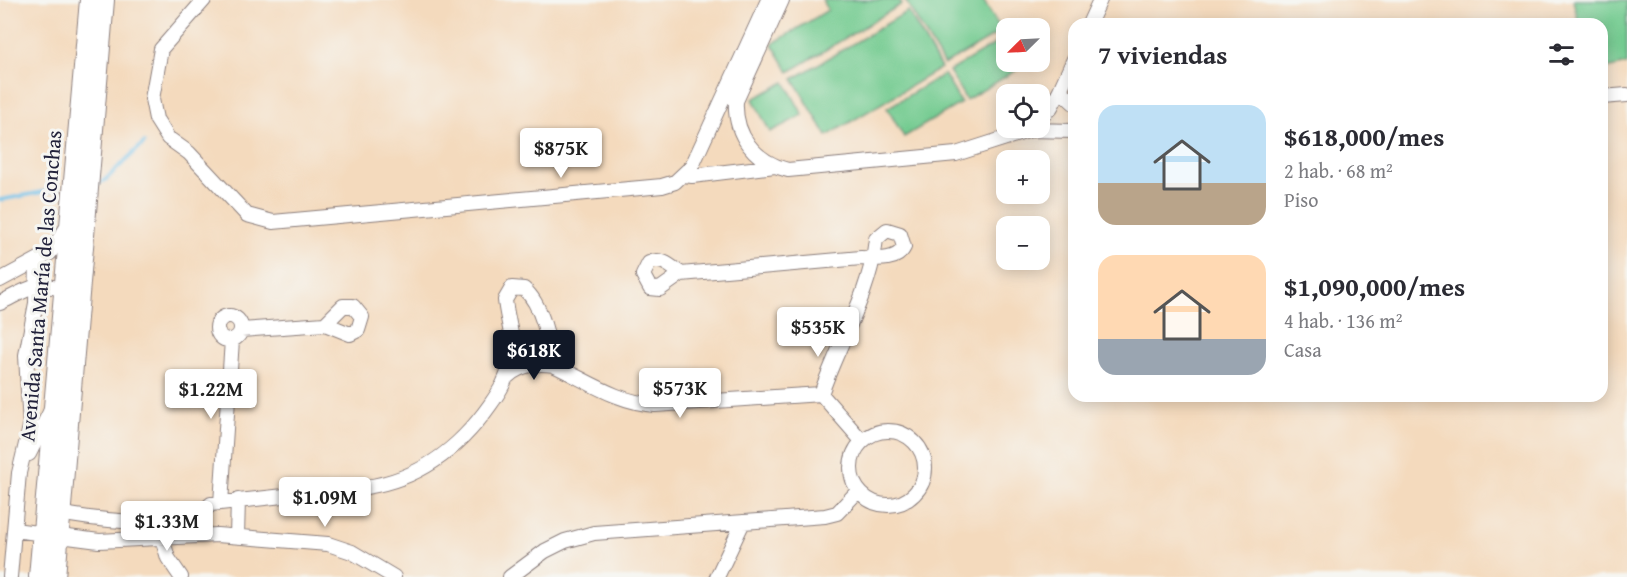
<!DOCTYPE html>
<html lang="es">
<head>
<meta charset="utf-8">
<style>
	body { margin:0; font-family:"Gentium Book Plus",serif; background:#f7f7f7; color:#2b2b33; height:100vh; display:flex; flex-direction:column; font-size:22px; white-space:nowrap }
	* { box-sizing:border-box; margin:0 }
	p { font-size:20px; color:#7c7c81 }
	.icon { flex:none; width:33px; height:33px; fill:none; stroke:currentColor; stroke-width:2; stroke-linecap:round; stroke-linejoin:round }
	.map { position:relative; flex:1; overflow:hidden }
	.side { position:absolute; left:1068px; top:18px; width:540px; height:384px; display:flex; flex-direction:column; background:#fff; border-radius:18px; box-shadow:0 3px 15px #0003 }
	.side>* { flex:none }
	.needle { width:39px; rotate:246deg }
	.fabs { position:absolute; left:996px; top:18px; display:grid; gap:12px }
	.fabs a { display:grid; place-items:center; width:54px; height:54px; border-radius:12px; background:#fff; box-shadow:0 3px 15px #0003; font-size:30px }
	.price { position:absolute; translate:-50% -51px; padding:0 14px; border-radius:6px; background:#fff; color:#222; font-size:20px; line-height:39px; filter:drop-shadow(0 2px 3px #0008) }
	.price::after { content:''; position:absolute; left:50%; top:36px; width:18px; height:14px; margin-left:-9px; background:inherit; clip-path:polygon(0 0,100% 0,50% 100%) }
	.price.on { background:#111827; color:#fff }
	ul { padding:0; list-style:none }
	li { display:flex; align-items:center; gap:18px; height:150px; padding:0 30px }
	li span { display:grid; place-items:center; flex:none; width:168px; height:120px; border-radius:18px; color:#555 }
	li>.icon { margin-inline-start:auto }
	span .icon { width:72px; height:72px; fill:#fffc; stroke-width:1 }
	li b { font-size:26px }
	h2 { display:flex; justify-content:space-between; align-items:center; height:72px; padding:0 30px; font-size:26px }
	.map>svg:first-child { display:block }
	.green { fill:#73cb90; stroke:#4a7666; stroke-width:1.5 }
	.lines { fill:none; stroke-linecap:round; stroke-linejoin:round }
	.stream { stroke:#6abde6; stroke-width:4 }
	.minor-casing { stroke:#8b7e7c; stroke-width:16 }
	.secondary-casing { stroke:#8b7e7c; stroke-width:22 }
	.minor { stroke:#fff; stroke-width:14 }
	.secondary { stroke:#fff; stroke-width:20 }
	.labels { text-anchor:middle; stroke-width:6; stroke-linejoin:round; paint-order:stroke }
	.street-label { font-size:21px; fill:#22223b; stroke:#f6f6f2 }
</style>
</head>
<body>
<div class="map">
<svg width="1627" height="577" viewBox="0 0 1627 577">
	<rect width="100%" height="100%" fill="#f6f6f2"/>
	<filter id="ink" filterUnits="userSpaceOnUse"><feTurbulence type="fractalNoise" baseFrequency=".0167" numOctaves="2"/><feDisplacementMap in="SourceGraphic" scale="12" xChannelSelector="R" yChannelSelector="G"/><feConvolveMatrix kernelMatrix="1 2 1 2 8 2 1 2 1" color-interpolation-filters="sRGB"/></filter>
	<filter id="wash" filterUnits="userSpaceOnUse"><feTurbulence type="fractalNoise" baseFrequency=".008" numOctaves="4" result="noise"/><feDisplacementMap in="SourceGraphic" scale="24" xChannelSelector="R" yChannelSelector="G"/><feGaussianBlur stdDeviation="1.35" result="paint"/><feColorMatrix in="noise" values="0 0 0 0 0 0 0 0 0 0 0 0 0 0 0 0 0 1.4 0 .05"/><feComposite in="paint" operator="in"/></filter>
	<g filter="url(#wash)">
		<rect width="100%" height="100%" fill="#f4dabd"/>
		<path class="green" d="M823,0H899L902,4L789,72L772,44L828,10Z
			M905,0H983L1002,31L944,65Z
			M1573,0H1627V64L1602,70V24H1579Z
			M908,11L941,68L827,136L793,79Z
			M1005,38L1006,62H1019L1022,67L966,100L949,71Z
			M944,74L961,103L904,137L887,108Z
			M785,82L803,115L770,132L753,99Z"/>
		<g class="lines">
			<path class="stream" d="M97,184L105,180L144,143
				M0,200L59,189"/>
		</g>
	</g>
	<g filter="url(#ink)">
		<g class="lines">
			<g class="minor-casing">
				<path id="minor" d="M204,0L161,49L152,99L156,119L168,138L189,153L247,215L273,222L662,186L675,182L692,166L768,0
					M782,0L736,101C734,135 755,162 788,170L956,154L1031,130L1074,131
					M1089,24L1100,0
					M1060,90L1074,59
					M1602,97L1627,95
					M1040,118L1051,107L1060,90L1074,103
					M684,175L692,176L775,166
					M681,274C670,266 662,257 649,263L643,275L650,288L660,289L681,274L861,258C876,259 897,262 904,247L900,234L887,230L876,239C870,295 839,341 821,394L862,441
					M0,280L50,253L67,227
					M0,303C25,291 36,280 64,290
					M217 328a12 12 0 1 1 24 0a12 12 0 1 1-24 0Z
					M241,330L325,324L350,334L358,330L362,317L353,306H343L325,324
					M508,376C520,365 538,362 553,365C588,381 616,402 655,405L821,394
					M851 468a37 37 0 1 1 74 0a37 37 0 1 1-74 0Z
					M29,454L50,412
					M221,503L232,340
					M54,512C88,519 164,529 197,515C202,513 207,508 211,504L366,487C420,479 459,449 490,405C500,391 508,378 511,360C515,338 507,321 505,300L512,288L524,289C543,305 549,342 553,365
					M159,528L168,558L181,577
					M14,530L99,541L217,535L328,544L352,552L394,577
					M237,536L238,500
					M10,577L19,473L30,427L26,355L36,303L37,261
					M510,577L545,551L565,541L594,533L825,516L837,513L858,491
					M717,577L743,522"/>
			</g>
			<g class="secondary-casing">
				<path id="secondary" d="M39,577L90,0
					M55,577L104,0"/>
			</g>
			<use href="#minor" class="minor"/>
			<use href="#secondary" class="secondary"/>
		</g>
	</g>
	<g class="labels">
		<g class="street-label">
			<text transform="translate(41 286) rotate(-85)" y="7">Avenida Santa María de las Conchas</text>
		</g>
	</g>
</svg>
<div class="fabs">
<a><svg class="needle" viewBox="-14 -14 28 28"><path d="M0-13l5 13h-10z" fill="#e53935"/><path d="M0 13l5-13h-10z" fill="#7c7c81"/></svg></a>
<a><svg class="icon" aria-label="locate" viewBox="0 0 24 24"><circle cx="12" cy="12" r="6"/><path d="M12 2v4M12 18v4M2 12h4M18 12h4"/></svg></a>
<a>+</a>
<a>−</a>
</div>
<b class="price" style="left:561px;top:179px">$875K</b>
<b class="price" style="left:818px;top:358px">$535K</b>
<b class="price on" style="left:534px;top:381px">$618K</b>
<b class="price" style="left:680px;top:419px">$573K</b>
<b class="price" style="left:211px;top:420px">$1.22M</b>
<b class="price" style="left:325px;top:528px">$1.09M</b>
<b class="price" style="left:167px;top:552px">$1.33M</b>
<section class="side">
<h2>7 viviendas<svg class="icon" aria-label="filters" viewBox="0 0 24 24"><path d="M4 7h16M4 17h16"/><circle cx="9" cy="7" r="2"/><circle cx="15" cy="17" r="2"/></svg></h2>
<ul>
<li><span style="background:linear-gradient(#bfe0f5 65%,#b9a48a 0)"><svg class="icon" aria-label="home" viewBox="0 0 24 24"><path d="M3 11l9-7 9 7M6 9v11h12V9"/></svg></span><div><b>$618,000/mes</b><p>2 hab. · 68 m²</p><p>Piso</p></div></li>
<li><span style="background:linear-gradient(#ffd9b3 70%,#9aa5b1 0)"><svg class="icon" aria-label="home" viewBox="0 0 24 24"><path d="M3 11l9-7 9 7M6 9v11h12V9"/></svg></span><div><b>$1,090,000/mes</b><p>4 hab. · 136 m²</p><p>Casa</p></div></li>
</ul>
</section>
</div>
</body>
</html>
